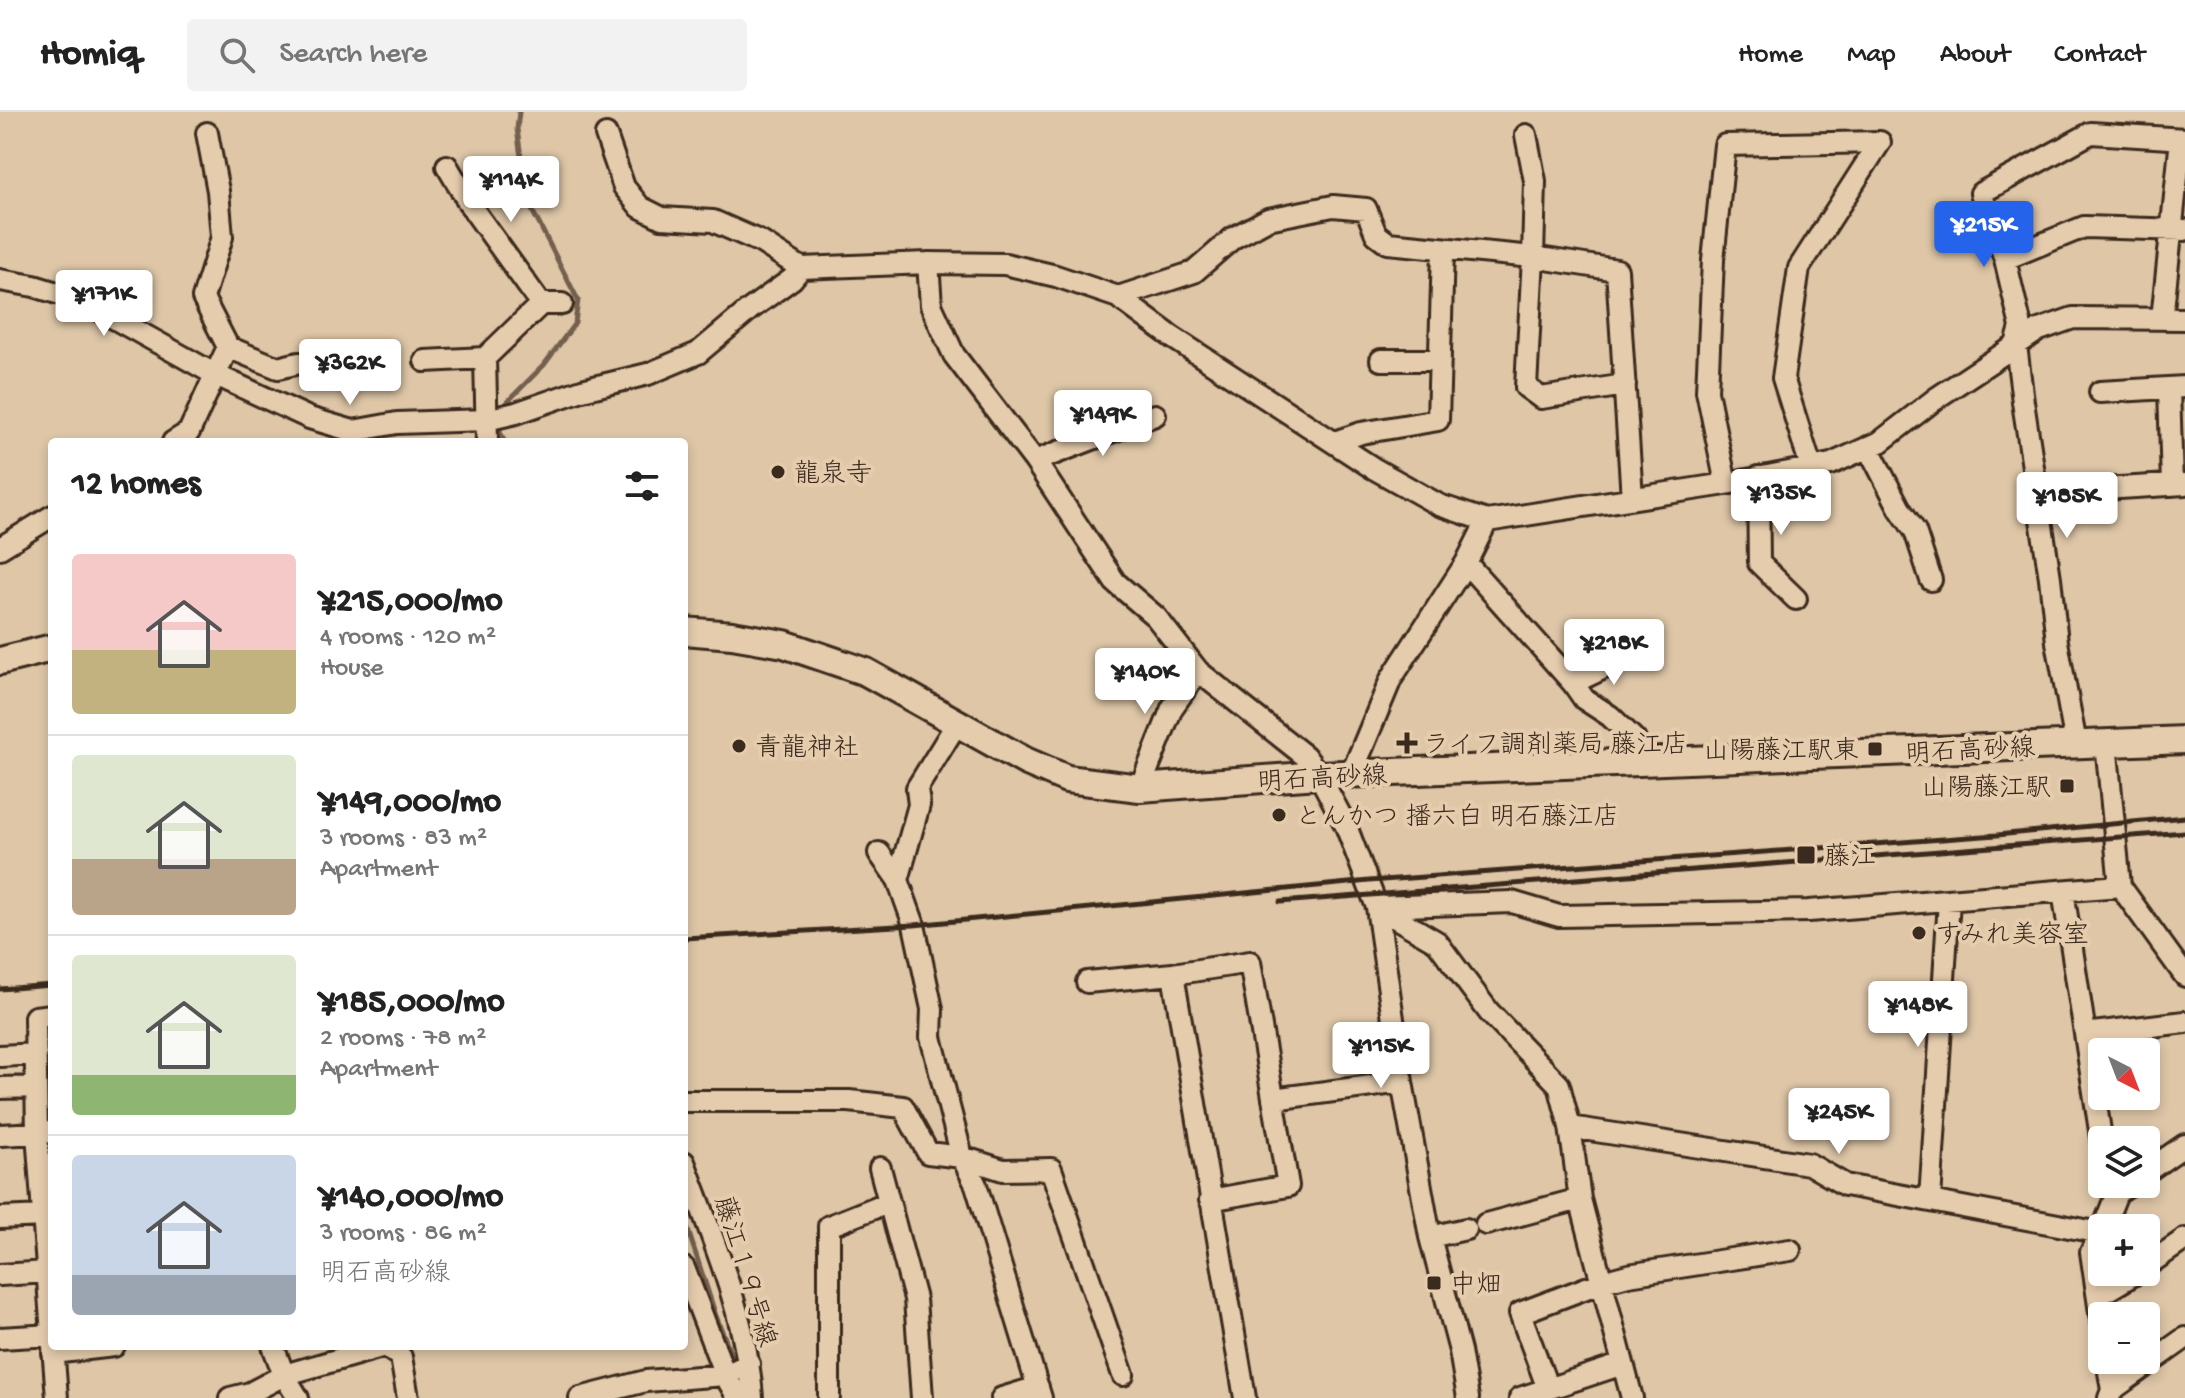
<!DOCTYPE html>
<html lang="en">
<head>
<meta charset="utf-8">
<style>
	body { margin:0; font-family:"Gochi Hand","Klee One",sans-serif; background:#f2f2f2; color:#222; height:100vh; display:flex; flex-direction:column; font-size:30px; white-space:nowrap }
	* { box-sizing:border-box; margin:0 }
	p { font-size:26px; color:#767676 }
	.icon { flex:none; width:44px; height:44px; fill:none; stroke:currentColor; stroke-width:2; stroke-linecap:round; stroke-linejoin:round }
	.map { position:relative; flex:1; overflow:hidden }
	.sheet { position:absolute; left:48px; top:326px; width:640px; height:912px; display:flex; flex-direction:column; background:#fff; border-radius:8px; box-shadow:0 4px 12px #0003 }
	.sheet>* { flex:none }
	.needle { width:52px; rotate:138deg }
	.tools { position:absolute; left:2088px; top:926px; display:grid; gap:16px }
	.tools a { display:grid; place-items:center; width:72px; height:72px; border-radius:8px; background:#fff; box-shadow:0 4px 12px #0003; font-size:40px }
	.price { position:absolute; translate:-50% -68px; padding:0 18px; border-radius:8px; background:#fff; color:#222; font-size:26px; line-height:52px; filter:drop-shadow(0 2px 4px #0008) }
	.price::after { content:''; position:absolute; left:50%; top:48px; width:24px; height:18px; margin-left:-12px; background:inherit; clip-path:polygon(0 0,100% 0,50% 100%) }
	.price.on { background:#2563eb; color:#fff }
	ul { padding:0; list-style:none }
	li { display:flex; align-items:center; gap:24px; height:200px; padding:0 24px }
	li+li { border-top:2px solid #e0e0e0 }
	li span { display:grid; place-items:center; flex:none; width:224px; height:160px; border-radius:8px; color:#555 }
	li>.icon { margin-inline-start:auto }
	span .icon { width:96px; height:96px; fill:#fffc; stroke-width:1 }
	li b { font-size:34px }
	h2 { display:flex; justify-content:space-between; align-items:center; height:96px; padding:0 24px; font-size:34px }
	header { display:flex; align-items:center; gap:48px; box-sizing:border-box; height:112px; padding:0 40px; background:#fff; border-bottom:2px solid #e0e0e0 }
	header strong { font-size:38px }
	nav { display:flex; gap:44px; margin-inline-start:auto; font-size:28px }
	.search { width:560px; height:72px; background:#f2f2f2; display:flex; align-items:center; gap:20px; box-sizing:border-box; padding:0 28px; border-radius:8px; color:#767676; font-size:30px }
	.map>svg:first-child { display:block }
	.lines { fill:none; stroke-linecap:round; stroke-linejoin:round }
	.stream { stroke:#735f4d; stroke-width:5 }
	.minor-casing { stroke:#3b2a1e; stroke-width:26 }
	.major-casing { stroke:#3b2a1e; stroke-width:32 }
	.minor { stroke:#e5ccad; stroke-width:20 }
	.major { stroke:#e5ccad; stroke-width:26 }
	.rail { stroke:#3b2a1e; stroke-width:5 }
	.poi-dot { fill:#3b2a1e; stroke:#e5ccad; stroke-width:3 }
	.labels { text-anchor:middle; stroke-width:8; stroke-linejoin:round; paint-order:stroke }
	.poi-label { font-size:26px; fill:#3b2a1e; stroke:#e5ccad; text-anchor:start }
	.street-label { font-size:26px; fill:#3b2a1e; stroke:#e5ccad }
</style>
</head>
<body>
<header>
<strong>Homiq</strong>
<div class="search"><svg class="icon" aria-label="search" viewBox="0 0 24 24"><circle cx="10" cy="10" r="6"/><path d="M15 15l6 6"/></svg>Search here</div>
<nav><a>Home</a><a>Map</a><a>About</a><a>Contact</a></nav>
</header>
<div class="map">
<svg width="2185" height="1286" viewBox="0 0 2185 1286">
	<rect width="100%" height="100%" fill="#dec6a7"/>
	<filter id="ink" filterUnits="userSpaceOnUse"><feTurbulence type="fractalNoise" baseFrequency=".0125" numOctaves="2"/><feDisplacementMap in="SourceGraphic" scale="16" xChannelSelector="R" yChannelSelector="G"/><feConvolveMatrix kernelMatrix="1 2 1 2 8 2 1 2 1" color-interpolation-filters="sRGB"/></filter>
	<g filter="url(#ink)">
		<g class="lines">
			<path class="stream" d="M502,298L503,294L544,253L575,211L578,188L532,98L521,45L517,17L519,0
				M501,308L500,320L505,330
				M684,1106L716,1204L735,1252"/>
			<g class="minor-casing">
				<path id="minor" d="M606,23L624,75L640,95L662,106L713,109L761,130L801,156
					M447,54L470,93L541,192
					M2005,147L2084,115L2185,118
					M928,151L931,193L954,243L1035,349L1115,470L1156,505L1198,559L1305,644L1319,663L1346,714L1377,795L1402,970L1430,1125L1460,1239L1468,1286
					M0,168L34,174L83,189L216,263L309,306L353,319L397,311L486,308L516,301L582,278L648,262L698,241L749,198L792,167L801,156L928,151L1005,152L1056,164L1118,185L1172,225L1373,356L1439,393L1487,409L1726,372L1831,352L1880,330L1938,285L2039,218L2073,206L2185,207
					M1118,185L1194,160L1233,126L1268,107L1333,94L1366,97L1376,122L1388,131L1533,145L1535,69L1526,23
					M2162,207L2181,27
					M228,235L278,256L299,251L331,253
					M485,246L487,330
					M1381,248H1440
					M425,249L485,246L541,192H562
					M1625,273L1541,286L1526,275L1533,145L1617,158L1632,386
					M2169,276L2172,373
					M2100,280L2185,275
					M173,330L189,320L228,235L203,186L222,125L218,79L207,21
					M1335,330L1361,321L1438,308L1443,138
					M1868,335L1900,397L1915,419L1931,468
					M1035,349L1155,303
					M1758,365L1759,451L1796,487
					M1726,372L1707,279L1713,148L1725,33L1880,30L1799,156L1783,266L1811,355
					M2103,377L2185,372
					M0,436L52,404
					M1466,451L1573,571L1584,587L1610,604L1635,628L1642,651
					M1573,571L1635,541
					M2106,631L2120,774L2185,864
					M2076,632L2057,530L2050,466L2023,290L2016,233L2021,215L2005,147L1981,81L2091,21L2185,27
					M1351,663L1391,567L1466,451L1487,409
					M1140,676L1172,596L1198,559
					M879,741L898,768L914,813L932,897L931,925L962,1045L976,1073L1041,1286
					M898,768L919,693L917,676L957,611
					M2063,779L2102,1032
					M1377,795L1512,790L1559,804L1809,799L2120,774
					M1377,795L1437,830L1489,900L1559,973L1570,1015L1580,1087L1632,1286
					M1173,862L1245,1286
					M1087,870L1173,862L1250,850L1288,1074L1210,1088
					M52,903L35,905L37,1021L52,1020
					M2085,922L2185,910
					M0,944L36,942
					M0,976L36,975
					M1273,987L1402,970
					M684,989H849L903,995L928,1041L962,1045L1003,1058L1051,1057L1123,1263
					M1570,1015L1809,1052L1845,1073L2101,1121
					M0,1023L37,1021L52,1222
					M684,1050C712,1126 747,1205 752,1286
					M880,1056L915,1187L922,1286
					M2146,1060L2185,1033
					M1930,1088L1949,788
					M0,1106L44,1104
					M1486,1112L1580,1087
					M2103,1116L2117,1081L2130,1072
					M2102,1119L2091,1140L2102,1214
					M1430,1125L1466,1117
					M2146,1154L2185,1127
					M684,1156L725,1263L738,1286
					M0,1163L48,1160
					M2098,1184L2138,1160
					M0,1226L52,1223
					M53,1234L57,1286
					M273,1234L284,1263L298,1286
					M385,1234L401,1245L408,1286
					M53,1241L114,1234
					M2107,1248L2112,1278L2109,1286
					M1548,1277L1520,1201L1602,1170L1628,1163L1790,1138
					M2112,1278L2185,1226
					M230,1286L250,1281L284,1263L385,1234
					M580,1286L646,1269L725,1263L749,1252
					M829,1286V1114L889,1090
					M1002,1286L1038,1275
					M1520,1286L1623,1252"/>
			</g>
			<g class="major-casing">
				<path id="major" d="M684,519L732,523L784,532L866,560L1025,649L1067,667L1140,676L1319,663L2185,628
					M0,549L52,536"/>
			</g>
			<use href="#minor" class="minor"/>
			<use href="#major" class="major"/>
			<path class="rail" d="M1280,790L2185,720
				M684,826L914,813L1369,769L1997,723L2185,705
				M0,877L52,873"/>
		</g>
	</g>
	<g class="poi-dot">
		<circle cx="778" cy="360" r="8"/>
		<path d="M1403 619h8v8h8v8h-8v8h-8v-8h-8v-8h8z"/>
		<circle cx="739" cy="634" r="8"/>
		<rect x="1867" y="629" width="16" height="16" rx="4"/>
		<rect x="2059" y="666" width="16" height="16" rx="4"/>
		<circle cx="1279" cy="703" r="8"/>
		<rect x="1796" y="733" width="20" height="20" rx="4"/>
		<circle cx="1919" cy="821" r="8"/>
		<rect x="1426" y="1163" width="16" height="16" rx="4"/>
	</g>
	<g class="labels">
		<g class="poi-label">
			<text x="794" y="369">龍泉寺</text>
			<text x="1423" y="640">ライフ調剤薬局 藤江店</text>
			<text x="755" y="643">青龍神社</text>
			<text x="1859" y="646" text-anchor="end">山陽藤江駅東</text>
			<text x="2051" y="683" text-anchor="end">山陽藤江駅</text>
			<text x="1295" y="712">とんかつ 播六白 明石藤江店</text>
			<text x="1824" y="752">藤江</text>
			<text x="1935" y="830">すみれ美容室</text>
			<text x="1450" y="1180">中畑</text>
		</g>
		<g class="street-label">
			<text transform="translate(1970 637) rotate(-3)" y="9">明石高砂線</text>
			<text transform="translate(1322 665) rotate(-3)" y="9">明石高砂線</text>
			<text transform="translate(747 1159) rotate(73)" y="9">藤江１９号線</text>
		</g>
	</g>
</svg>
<div class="tools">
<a><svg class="needle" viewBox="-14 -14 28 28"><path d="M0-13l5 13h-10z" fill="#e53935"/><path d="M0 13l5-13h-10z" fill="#767676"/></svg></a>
<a><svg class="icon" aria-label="layers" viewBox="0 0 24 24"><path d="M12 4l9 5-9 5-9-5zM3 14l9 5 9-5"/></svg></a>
<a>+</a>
<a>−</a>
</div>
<b class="price" style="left:511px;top:112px">¥114K</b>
<b class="price on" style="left:1984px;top:157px">¥215K</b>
<b class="price" style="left:104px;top:226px">¥171K</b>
<b class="price" style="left:350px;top:295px">¥362K</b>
<b class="price" style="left:1103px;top:346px">¥149K</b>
<b class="price" style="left:1781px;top:425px">¥135K</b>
<b class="price" style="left:2067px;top:428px">¥185K</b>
<b class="price" style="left:1614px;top:575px">¥218K</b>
<b class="price" style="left:1145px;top:604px">¥140K</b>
<b class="price" style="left:1918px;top:937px">¥148K</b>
<b class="price" style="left:1381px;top:978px">¥115K</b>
<b class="price" style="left:1839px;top:1044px">¥245K</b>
<section class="sheet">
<h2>12 homes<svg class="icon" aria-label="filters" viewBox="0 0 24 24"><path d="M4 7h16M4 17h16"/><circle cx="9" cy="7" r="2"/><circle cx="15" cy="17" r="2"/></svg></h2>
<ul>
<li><span style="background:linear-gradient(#f6c9c9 60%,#c2b280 0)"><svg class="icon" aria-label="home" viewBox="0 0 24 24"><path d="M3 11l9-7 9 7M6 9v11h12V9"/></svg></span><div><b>¥215,000/mo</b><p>4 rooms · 120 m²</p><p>House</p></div></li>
<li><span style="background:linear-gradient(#dfe7d0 65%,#b9a48a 0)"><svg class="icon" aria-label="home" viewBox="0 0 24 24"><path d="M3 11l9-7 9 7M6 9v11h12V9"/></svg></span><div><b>¥149,000/mo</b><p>3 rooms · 83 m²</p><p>Apartment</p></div></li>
<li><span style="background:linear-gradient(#dfe7d0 75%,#8fb573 0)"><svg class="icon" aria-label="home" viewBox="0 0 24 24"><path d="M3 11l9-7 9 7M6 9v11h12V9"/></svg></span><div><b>¥185,000/mo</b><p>2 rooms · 78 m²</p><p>Apartment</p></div></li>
<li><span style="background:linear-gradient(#c9d6e8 75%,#9aa5b1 0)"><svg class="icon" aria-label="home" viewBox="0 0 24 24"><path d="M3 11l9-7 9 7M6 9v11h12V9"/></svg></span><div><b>¥140,000/mo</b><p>3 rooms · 86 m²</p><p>明石高砂線</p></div></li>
</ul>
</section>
</div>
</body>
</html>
